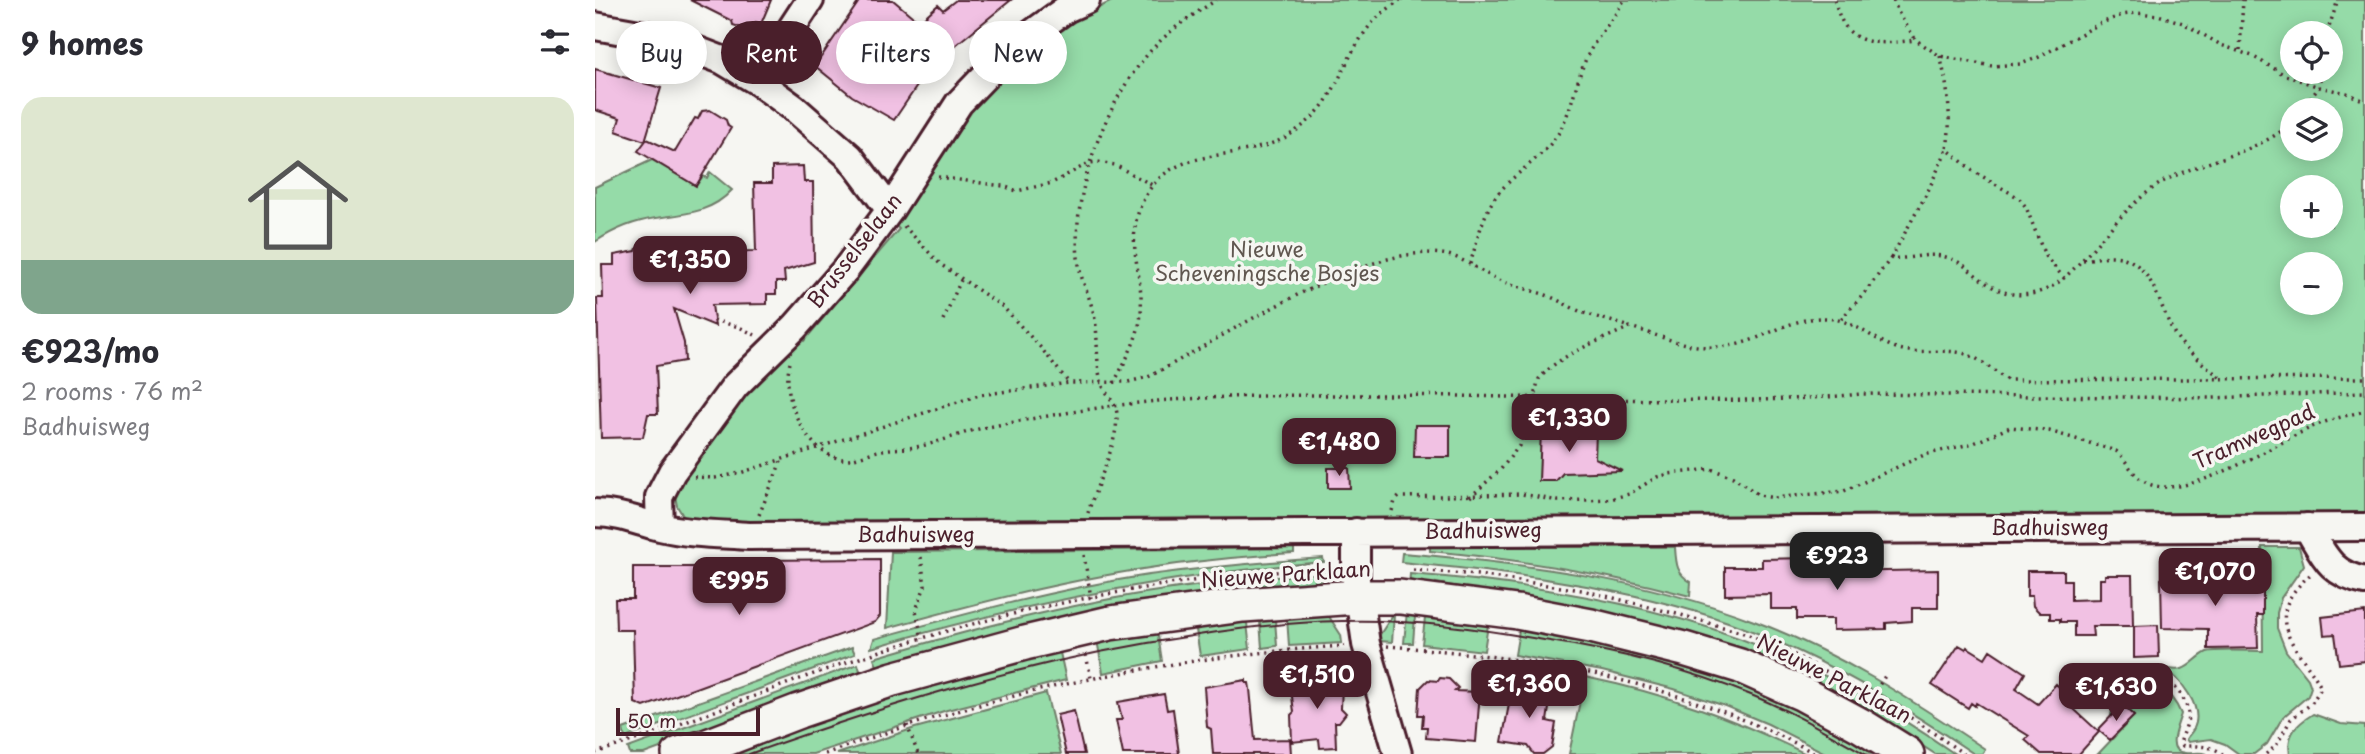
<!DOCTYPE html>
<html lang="en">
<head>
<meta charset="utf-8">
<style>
	body { margin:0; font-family:"Playpen Sans",sans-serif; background:#f2f2f3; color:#2b2b33; height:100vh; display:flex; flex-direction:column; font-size:26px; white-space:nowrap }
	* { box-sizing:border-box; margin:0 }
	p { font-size:23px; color:#7c7c81 }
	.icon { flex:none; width:38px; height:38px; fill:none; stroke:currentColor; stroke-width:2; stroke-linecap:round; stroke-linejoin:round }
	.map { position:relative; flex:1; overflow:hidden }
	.sheet { display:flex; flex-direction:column; background:#fff; width:595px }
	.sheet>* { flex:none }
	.banner { position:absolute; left:21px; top:21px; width:665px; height:63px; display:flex; gap:14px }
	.controls { position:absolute; left:1685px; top:21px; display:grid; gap:14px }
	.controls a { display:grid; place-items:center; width:63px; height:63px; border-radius:50%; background:#fff; box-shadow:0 4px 18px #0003; font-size:35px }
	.scale { position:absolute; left:21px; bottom:18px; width:144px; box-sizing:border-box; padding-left:7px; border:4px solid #4a1f2b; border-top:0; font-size:19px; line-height:24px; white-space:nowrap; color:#4a1f2b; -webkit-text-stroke:5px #f6f6f2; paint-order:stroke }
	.price { position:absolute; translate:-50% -60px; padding:0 16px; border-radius:14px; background:#4a1f2b; color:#fff; font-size:23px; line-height:46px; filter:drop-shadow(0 2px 4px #0008) }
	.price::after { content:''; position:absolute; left:50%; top:42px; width:21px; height:16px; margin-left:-10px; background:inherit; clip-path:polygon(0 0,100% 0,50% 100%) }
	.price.on { background:#222; color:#fff }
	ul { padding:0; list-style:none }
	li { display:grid; align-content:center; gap:14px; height:371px; padding:0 21px }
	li+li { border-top:2px solid #e1e1e2 }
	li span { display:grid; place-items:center; height:217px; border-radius:21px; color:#555 }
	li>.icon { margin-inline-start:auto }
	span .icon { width:126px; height:126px; fill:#fffc; stroke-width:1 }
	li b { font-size:30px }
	h2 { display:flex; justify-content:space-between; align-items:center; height:84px; padding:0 21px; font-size:30px }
	.chip { padding:0 24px; border-radius:32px; background:#fff; box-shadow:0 4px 18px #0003; font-size:24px; line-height:63px }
	.chip.on { background:#4a1f2b; color:#fff }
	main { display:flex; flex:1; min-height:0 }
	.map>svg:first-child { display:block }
	.green { fill:#95dba8; stroke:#707d6a; stroke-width:2; fill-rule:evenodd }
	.building { fill:#f1c1e3; stroke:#4a1f2b; stroke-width:2 }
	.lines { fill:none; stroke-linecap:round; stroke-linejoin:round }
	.minor-casing { stroke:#4a1f2b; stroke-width:32 }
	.major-casing { stroke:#4a1f2b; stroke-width:38 }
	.path { stroke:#4a1f2b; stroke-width:3.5; stroke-dasharray:2 5; stroke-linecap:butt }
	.minor { stroke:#f6f6f2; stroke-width:26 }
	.major { stroke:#f6f6f2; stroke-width:33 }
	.tram { stroke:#4a1f2b; stroke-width:2 }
	.labels { text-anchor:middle; stroke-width:7; stroke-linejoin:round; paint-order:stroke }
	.park-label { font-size:21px; fill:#605750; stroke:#f6f6f2 }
	.street-label { font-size:21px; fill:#4a1f2b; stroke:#f6f6f2 }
</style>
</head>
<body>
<main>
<section class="sheet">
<h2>9 homes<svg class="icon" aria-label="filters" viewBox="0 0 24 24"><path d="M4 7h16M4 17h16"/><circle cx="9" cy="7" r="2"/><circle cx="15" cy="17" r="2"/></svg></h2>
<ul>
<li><span style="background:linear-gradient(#dfe7d0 75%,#7fa58c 0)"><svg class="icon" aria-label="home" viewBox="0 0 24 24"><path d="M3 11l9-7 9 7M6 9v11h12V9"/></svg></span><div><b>€923/mo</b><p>2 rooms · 76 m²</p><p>Badhuisweg</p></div></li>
</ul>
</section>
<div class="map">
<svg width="1770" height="754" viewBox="0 0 1770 754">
	<rect width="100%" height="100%" fill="#f6f6f2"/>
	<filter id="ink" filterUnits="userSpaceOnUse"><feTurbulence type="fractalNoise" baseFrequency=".0143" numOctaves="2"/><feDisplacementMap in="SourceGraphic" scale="14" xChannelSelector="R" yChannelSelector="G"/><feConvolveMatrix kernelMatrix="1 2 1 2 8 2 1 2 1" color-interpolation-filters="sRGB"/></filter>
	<g filter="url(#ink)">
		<path class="green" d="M519,0H1770V518L155,524L90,519L82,506L79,491L141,404L206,339L209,341L304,229L301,226C323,192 342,155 366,122C406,68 459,29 519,0ZM1698,33H1736V72H1698ZM1698,110H1736V149H1698ZM1698,187H1736V226H1698ZM1698,264H1736V303H1698Z
			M57,160L101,186L108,176L112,178L115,172L137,190C116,213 90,214 61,218C40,221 18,230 0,242V187Z
			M835,547H1080C1081,562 1081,574 1096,582L1095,596C1009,573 923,559 835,551Z
			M1667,547H1704L1709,565L1686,598L1682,613V628L1691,651L1713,679L1716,687L1713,696L1688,717L1672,744L1659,754H1644L1630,744L1616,739L1593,742L1591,739C1593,736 1596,733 1598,730C1611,708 1584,677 1567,667C1594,676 1594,661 1612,652C1621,649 1657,651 1668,651Z
			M699,548V553C666,555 632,558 599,562C495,574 392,600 292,628L296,552Z
			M807,553C926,563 1047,578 1159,621C1243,652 1317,700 1390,749L1387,754H1379C1303,702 1222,654 1136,623C1030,586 917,573 806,562Z
			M728,558L729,562C575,574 424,604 276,648L279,639C369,614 461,589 554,575C612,567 670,562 728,558Z
			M729,573L730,582L702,584L283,669L279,658C374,630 472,604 570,590C623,582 676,577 729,573Z
			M815,574C932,583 1061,603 1169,648C1236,675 1300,713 1360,754H1340L1292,723L1098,635L1027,616L841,583L840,588L814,585Z
			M812,611L820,617L818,643H809Z
			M835,612L893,625L889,651L827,644L830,618Z
			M670,614L680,620L682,646L667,648L665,621Z
			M733,615L746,635L747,643L694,646L692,618Z
			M797,616H799L797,642L784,641V636Z
			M643,617L652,623L655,649L605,656L600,623Z
			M932,625L1135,674L1293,754H1232L1173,724L1130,706L1079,689L1007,671L920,655L924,630Z
			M562,629L567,661L508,673L502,640Z
			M257,647L260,654L30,738L28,729Z
			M464,648L471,680L352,710L218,754H122L222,716Z
			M263,664L266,674L49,754H35L33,748Z
			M1523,672C1551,675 1575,687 1586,714C1583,725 1569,752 1590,753C1598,754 1604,751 1612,754H1503L1539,716L1526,704L1516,715Z
			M990,677C1072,694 1136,717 1211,754H974Z
			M451,693L466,754H242L320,728Z
			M1718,714L1746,724L1770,726V754H1695C1691,734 1702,724 1718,714Z"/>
		<path class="building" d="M95,0H176L166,24L161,22L156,31L138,25L137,21Z
			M265,0H298L324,22L343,5L348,10L361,0H416L357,48L345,35L314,81L322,86L299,120L257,96L220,66Z
			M0,69L66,88L50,141L21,131L25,118L0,110Z
			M115,110L131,120L133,126L136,128L101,186L43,151L52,139L80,152L100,118L103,119L107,111Z
			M208,166L209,182H218L219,262L189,271L190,282H181V294H172V304L117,305L120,326L79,309L89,343L90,361L61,366L63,414H53L48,437L6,438L2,298H8L7,265H19V255L41,251L42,248H53V245H65V242L77,241V239L115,238V252L161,251L159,183H177V167Z
			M820,425H855V457H819Z
			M946,430L1001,432L1000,458L1027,471L968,473L961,481H944Z
			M733,468H754L755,488H733Z
			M1213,558V563H1238V572L1343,570V608H1317V621L1291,623V629L1238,630V619H1202V609H1176V594L1130,595V567H1167V559Z
			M285,559V616L280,622L49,707L40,703L38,630H21L20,599H38V567H151V560Z
			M1432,571H1469V580H1476V600L1505,599V579H1510V575H1537L1538,626H1497L1498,636H1479V622H1465V619H1455V613H1445L1438,606L1437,596H1432Z
			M1668,575V615H1662L1663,648L1613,649V629L1567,628L1566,579L1573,580V576Z
			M1770,612V661L1744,664L1740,634L1729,635L1727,617Z
			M1563,625L1564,657L1539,658V626Z
			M1364,645L1371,649L1372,647L1390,658L1395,650L1430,673L1421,689L1443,704L1461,684L1474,696L1470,701L1504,732L1484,754H1446L1430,740L1434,736L1381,703L1380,706L1376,703L1373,708L1337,685Z
			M744,667L745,684L747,687L746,708L751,713L744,722H740L741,747L725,748L724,739L697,742L696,715L699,712L696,689L698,684L705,676L712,683H730Z
			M919,677L931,690L956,695L952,721L961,723L957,747L948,754H939L933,746L907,742Z
			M845,678L854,679L863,688L860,691L885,692L881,742L831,738L832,727H827L828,715H823L825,688L833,680L843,681Z
			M651,680V683H654L655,689L660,740L695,739L696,754H618L616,729L612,727L609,687Z
			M569,694L572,710L578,709L584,754H528L521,720H527L523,702Z
			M1527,705L1539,716L1515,740L1503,730Z
			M479,711L489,754H471L462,715Z"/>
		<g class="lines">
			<g class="minor-casing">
				<path id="minor" d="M0,26L72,39L127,60L162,81L199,108L255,157L295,210
					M162,81L215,0
					M0,513C27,514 40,521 65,527C94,534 125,534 154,536L1770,527
					M65,527L64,497L77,472L140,386L200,327L251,269L295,210L364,103L417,48L471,9L491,0
					M1712,527C1729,555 1735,574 1770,581
					M761,532V597L766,609L771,644L803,754"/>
			</g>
			<g class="major-casing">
				<path id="major" d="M84,754L110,747L204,711L298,679L430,643L515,623L648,605L761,597H805L922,612L996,626L1089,649L1145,666L1208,694L1267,726L1312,754"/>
			</g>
			<path class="path" d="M1240,0C1249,48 1281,45 1321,40
				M1298,0L1303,12L1321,40L1345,56L1397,66L1426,64L1444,57L1504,24L1527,15L1542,13L1563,15L1588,23L1626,45L1657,56L1690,75L1724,87L1752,93L1770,101
				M1732,33L1743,0
				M1645,50L1648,0
				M1345,56C1353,86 1357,118 1352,149L1378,171L1424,198L1431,207L1450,256L1469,278C1505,246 1530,201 1575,178C1616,158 1663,153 1698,122
				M1707,110L1724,87L1726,72
				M343,177L408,186L422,191L457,183L494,163L503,162L520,165L557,185
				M309,226L345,264L408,307L446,348L474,383
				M1296,258L1332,193L1352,149
				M1488,260C1497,259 1506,257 1515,256C1560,256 1563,311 1583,339C1595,355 1612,366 1627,379
				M875,264C883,239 888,210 906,190C924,170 948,157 963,134C979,107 981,75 996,49C1006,32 1020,17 1029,0
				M1246,319L1268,295L1296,258C1316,260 1334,251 1354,258C1368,262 1378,274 1390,282C1416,301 1445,298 1469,278
				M119,320L144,327L160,335
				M348,320L366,280
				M195,363C185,396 211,455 248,459C260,460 275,452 287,450C298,448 310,449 321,447C344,443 365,433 388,428C449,416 512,405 575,400C717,391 859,396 1001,399C1089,400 1178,403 1266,394L1618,398L1770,392
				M519,383C530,361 544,338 546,313C549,273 529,243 547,203C574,142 643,164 691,137C743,107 741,70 773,28C781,17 794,8 805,0
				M99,477L120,478L145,473L384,395L474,383L533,382L553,377C624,341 774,238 853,255C870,259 884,271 900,278C916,286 934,289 951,295C964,300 976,308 989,313C1004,318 1020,322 1035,327
				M875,497L906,469L924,446L944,379C967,352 1003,342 1035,327C1073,338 1102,354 1144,344C1171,337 1196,319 1225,318C1255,317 1272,336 1298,347C1321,356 1344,348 1367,353C1384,357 1398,371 1412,380L1770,378
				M797,511L800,501L804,497H809L927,494L963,501L1015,499L1034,494L1062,477L1074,474L1116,469L1138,477L1164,495L1179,498L1249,491L1329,455L1379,443L1415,427L1454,431L1521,451C1532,460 1537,475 1550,482C1587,504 1673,448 1709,431C1728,421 1749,416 1770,411
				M493,513C502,482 521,449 522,417C523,404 511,395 507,384C501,367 503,344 501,326C499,308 491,291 486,275C468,201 516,81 573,34C587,21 605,11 621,0
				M164,515L187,459
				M489,555L496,598
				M326,557L330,586L321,610L327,639
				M818,570L883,575L987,590L1086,615L1149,633L1192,651L1277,696L1318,719L1369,754
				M792,646C942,657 1088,682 1221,754
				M491,655L496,678
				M1558,670C1573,678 1592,696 1593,714C1593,724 1588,734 1585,743L1588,746C1603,746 1616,745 1628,754
				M1277,696L1290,676
				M312,725L323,754
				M0,753C97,723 191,681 289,650C431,604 590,575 740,568
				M230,754C396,693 573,656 750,646
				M1671,754L1681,746L1696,719L1716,704L1726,688C1712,656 1672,631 1698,593C1703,586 1710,579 1717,573"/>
			<use href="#minor" class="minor"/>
			<use href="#major" class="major"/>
			<path class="tram" d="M154,754C300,702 444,658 597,636C646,628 697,622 747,621C815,619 882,628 949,640C1020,651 1090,668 1156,695C1196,711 1233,733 1270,754"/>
		</g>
	</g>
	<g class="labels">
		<g class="park-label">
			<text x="672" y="257">Nieuwe<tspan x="672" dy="24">Scheveningsche Bosjes</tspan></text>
		</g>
		<g class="street-label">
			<text transform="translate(260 251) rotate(-52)" y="7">Brusselselaan</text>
			<text transform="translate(1659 437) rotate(-24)" y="7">Tramwegpad</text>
			<text x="1455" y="535">Badhuisweg</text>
			<text transform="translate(888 531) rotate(-1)" y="7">Badhuisweg</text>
			<text x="321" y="542">Badhuisweg</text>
			<text transform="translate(691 575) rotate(-4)" y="7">Nieuwe Parklaan</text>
			<text transform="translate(1239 679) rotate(27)" y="7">Nieuwe Parklaan</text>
		</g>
	</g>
</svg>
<div class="controls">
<a><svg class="icon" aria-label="locate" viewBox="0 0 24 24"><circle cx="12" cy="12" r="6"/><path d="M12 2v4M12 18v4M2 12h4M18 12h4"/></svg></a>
<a><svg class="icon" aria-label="layers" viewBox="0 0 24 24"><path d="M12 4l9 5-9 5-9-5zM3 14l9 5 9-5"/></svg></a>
<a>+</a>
<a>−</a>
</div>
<div class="scale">50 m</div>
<b class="price" style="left:95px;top:296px">€1,350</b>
<b class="price" style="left:974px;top:454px">€1,330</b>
<b class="price" style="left:744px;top:478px">€1,480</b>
<b class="price on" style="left:1242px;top:592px">€923</b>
<b class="price" style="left:1620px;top:608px">€1,070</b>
<b class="price" style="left:144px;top:617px">€995</b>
<b class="price" style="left:722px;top:711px">€1,510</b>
<b class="price" style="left:934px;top:720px">€1,360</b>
<b class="price" style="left:1521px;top:723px">€1,630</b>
<div class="banner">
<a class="chip">Buy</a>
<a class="chip on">Rent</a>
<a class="chip">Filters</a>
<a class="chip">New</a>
</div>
</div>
</main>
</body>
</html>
